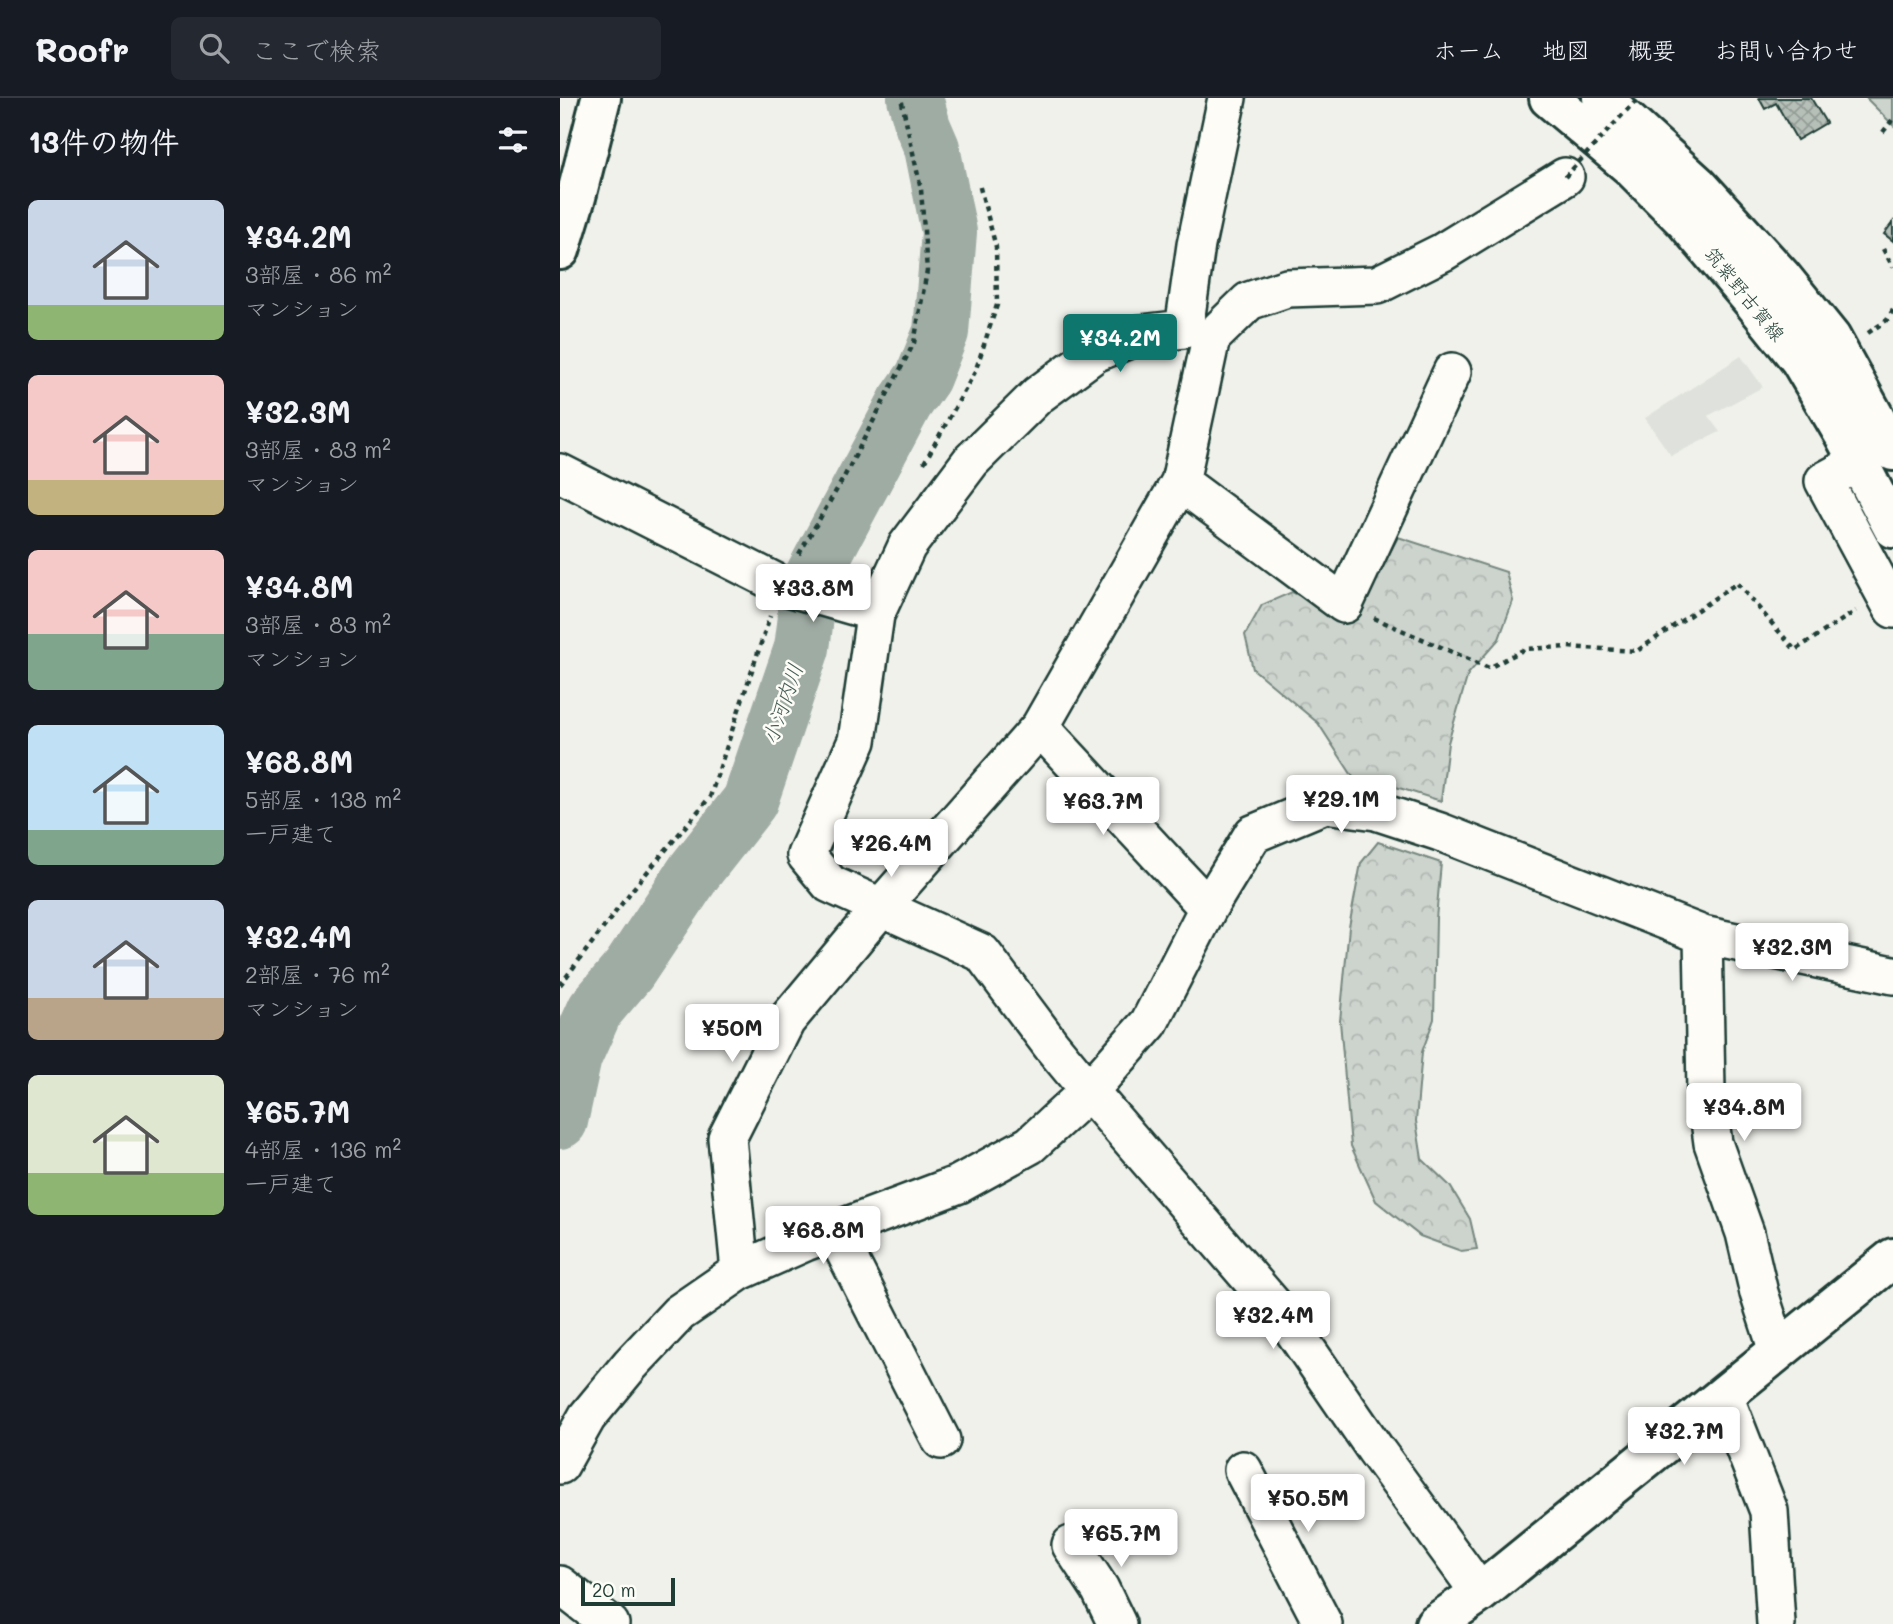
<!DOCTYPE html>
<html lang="ja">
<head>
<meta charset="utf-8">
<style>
	body { margin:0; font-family:Mali,"Klee One",sans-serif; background:#242831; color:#f1f3f6; height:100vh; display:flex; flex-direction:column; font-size:26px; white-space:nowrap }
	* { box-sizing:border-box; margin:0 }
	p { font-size:23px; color:#9ea1a6 }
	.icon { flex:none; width:38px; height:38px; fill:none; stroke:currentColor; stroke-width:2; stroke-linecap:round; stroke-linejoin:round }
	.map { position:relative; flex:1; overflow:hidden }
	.panel { display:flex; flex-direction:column; background:#171b24; width:560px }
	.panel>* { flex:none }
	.scale { position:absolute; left:21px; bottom:18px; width:94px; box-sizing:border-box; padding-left:7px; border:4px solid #1f3d34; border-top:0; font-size:19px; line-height:24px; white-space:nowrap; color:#1f3d34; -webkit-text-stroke:5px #fdfcf7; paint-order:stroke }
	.price { position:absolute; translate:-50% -60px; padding:0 16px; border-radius:7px; background:#fff; color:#222; font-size:23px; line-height:46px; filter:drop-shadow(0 2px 4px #0008) }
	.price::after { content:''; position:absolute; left:50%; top:42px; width:21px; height:16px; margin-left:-10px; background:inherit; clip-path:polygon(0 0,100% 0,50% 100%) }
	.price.active { background:#0f766e; color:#fff }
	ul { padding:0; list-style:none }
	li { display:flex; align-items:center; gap:21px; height:175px; padding:0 28px }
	li span { display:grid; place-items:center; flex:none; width:196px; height:140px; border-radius:10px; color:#555 }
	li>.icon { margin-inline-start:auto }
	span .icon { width:84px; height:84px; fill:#fffc; stroke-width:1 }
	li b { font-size:30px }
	h2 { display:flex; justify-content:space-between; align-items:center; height:84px; padding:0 28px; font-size:30px }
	header { display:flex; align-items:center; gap:42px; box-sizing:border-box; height:98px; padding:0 35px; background:#171b24; border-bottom:2px solid #363941 }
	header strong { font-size:33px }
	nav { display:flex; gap:38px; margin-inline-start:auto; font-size:24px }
	.search { width:490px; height:63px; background:#242831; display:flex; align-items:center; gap:18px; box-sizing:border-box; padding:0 24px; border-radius:10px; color:#9ea1a6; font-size:26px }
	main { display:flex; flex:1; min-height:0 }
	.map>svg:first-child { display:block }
	.built { fill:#dfe2dc }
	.forest { fill:url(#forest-crowns); stroke:#768880; stroke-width:2 }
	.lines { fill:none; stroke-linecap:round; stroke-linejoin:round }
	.river { stroke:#9faca4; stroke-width:56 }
	.building { fill:url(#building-cross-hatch); stroke:#1f3d34; stroke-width:2 }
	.street-casing { stroke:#1f3d34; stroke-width:42 }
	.secondary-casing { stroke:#1f3d34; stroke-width:44 }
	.primary-casing { stroke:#1f3d34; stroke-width:44 }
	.path { stroke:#1f3d34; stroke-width:4.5; stroke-dasharray:5 5; stroke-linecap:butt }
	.street { stroke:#fdfcf7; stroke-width:37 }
	.secondary { stroke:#fdfcf7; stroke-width:38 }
	.primary { stroke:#fdfcf7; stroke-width:38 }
	.path-bridge { stroke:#1f3d34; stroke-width:4.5; stroke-dasharray:5 5; stroke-linecap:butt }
	.labels { text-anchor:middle; stroke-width:5; stroke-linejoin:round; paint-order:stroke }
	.street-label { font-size:19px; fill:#1f3d34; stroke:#fdfcf7 }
	.water-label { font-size:21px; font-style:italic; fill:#455e56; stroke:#fdfcf7 }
</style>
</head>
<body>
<header>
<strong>Roofr</strong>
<div class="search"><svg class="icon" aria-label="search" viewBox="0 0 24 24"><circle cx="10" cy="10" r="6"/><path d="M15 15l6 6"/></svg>ここで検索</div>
<nav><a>ホーム</a><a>地図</a><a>概要</a><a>お問い合わせ</a></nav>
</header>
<main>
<section class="panel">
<h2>13件の物件<svg class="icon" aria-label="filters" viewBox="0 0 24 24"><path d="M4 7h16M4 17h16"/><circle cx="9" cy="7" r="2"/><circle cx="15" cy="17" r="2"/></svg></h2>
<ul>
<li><span style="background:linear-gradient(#c9d6e8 75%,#8fb573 0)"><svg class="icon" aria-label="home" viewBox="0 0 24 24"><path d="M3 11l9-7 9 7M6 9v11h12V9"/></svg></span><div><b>¥34.2M</b><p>3部屋 · 86 m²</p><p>マンション</p></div></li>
<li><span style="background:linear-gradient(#f6c9c9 75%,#c2b280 0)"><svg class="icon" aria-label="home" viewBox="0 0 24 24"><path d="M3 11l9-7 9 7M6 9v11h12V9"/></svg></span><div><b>¥32.3M</b><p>3部屋 · 83 m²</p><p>マンション</p></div></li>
<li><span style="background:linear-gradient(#f6c9c9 60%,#7fa58c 0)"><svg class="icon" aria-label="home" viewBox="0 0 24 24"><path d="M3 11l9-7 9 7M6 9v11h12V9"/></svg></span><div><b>¥34.8M</b><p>3部屋 · 83 m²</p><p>マンション</p></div></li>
<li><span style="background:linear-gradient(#bfe0f5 75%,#7fa58c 0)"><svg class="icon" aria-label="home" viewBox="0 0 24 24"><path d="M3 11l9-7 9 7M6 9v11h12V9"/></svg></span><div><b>¥68.8M</b><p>5部屋 · 138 m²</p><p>一戸建て</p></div></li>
<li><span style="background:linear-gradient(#c9d6e8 70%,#b9a48a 0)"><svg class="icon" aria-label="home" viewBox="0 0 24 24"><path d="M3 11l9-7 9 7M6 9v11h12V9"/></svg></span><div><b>¥32.4M</b><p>2部屋 · 76 m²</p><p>マンション</p></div></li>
<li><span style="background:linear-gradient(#dfe7d0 70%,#8fb573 0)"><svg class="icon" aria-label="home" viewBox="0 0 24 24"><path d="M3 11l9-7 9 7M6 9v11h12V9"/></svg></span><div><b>¥65.7M</b><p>4部屋 · 136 m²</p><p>一戸建て</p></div></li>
</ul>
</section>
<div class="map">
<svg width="1333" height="1526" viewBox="0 0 1333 1526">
	<defs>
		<pattern id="forest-crowns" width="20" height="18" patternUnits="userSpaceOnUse" patternTransform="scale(1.75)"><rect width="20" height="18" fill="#cdd3cd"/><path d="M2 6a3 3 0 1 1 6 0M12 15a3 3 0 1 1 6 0" fill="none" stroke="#b0b6b1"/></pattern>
		<pattern id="building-cross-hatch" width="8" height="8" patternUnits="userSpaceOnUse" patternTransform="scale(1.75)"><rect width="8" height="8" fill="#b6bfb8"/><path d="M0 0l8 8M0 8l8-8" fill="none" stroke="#939c96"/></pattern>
	</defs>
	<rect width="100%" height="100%" fill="#f0f1eb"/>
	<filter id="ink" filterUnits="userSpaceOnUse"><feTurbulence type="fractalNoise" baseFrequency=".0143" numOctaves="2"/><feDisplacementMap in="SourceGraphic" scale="14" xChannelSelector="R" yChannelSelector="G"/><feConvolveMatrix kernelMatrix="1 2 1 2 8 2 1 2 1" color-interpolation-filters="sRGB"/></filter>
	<g filter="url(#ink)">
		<path class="built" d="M1181,258L1203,289L1148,318L1160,334L1111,358L1085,320Z"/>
		<path class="forest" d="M1306,0H1333V27Z
			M838,439L946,474L953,503L939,541L908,576L888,645L881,703L836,689L795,682L758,625L693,571L685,537L702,507L732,494L794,523Z
			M818,744L881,765L876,821L874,921L862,954L856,1023L862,1061L890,1088L910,1121L917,1151L901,1153L860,1138L816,1103L791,1048L780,923L789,829L801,765Z"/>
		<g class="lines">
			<path class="river" d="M0,1023L14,959L35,912L69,872L135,773L190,703L242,550L246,519L243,496L345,305L363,279L381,234L389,134L372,50L363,29L355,0"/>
		</g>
		<path class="building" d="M1199,0H1251L1266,25L1237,42L1216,5L1205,11Z
			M1333,124V143L1324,136Z"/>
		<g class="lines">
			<g class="street-casing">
				<path id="street" d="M667,0L636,147L624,231L581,236L535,255L478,297L411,363L347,448L315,517L297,643L246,757L270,786L422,855L491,947L529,993L727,1223L815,1351L920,1495
					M1299,364L1264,383L1333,511
					M0,375L221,487L301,510L315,517
					M620,384L784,506L892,274
					M480,629L648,810
					M1143,837L1146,993L1153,1045L1185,1135L1199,1195L1218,1253
					M275,1134L381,1342
					M180,1173L167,1040L226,923L322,808L480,629L620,384L651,240L689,203L727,190L817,187L883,154L1005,79
					M1164,1298L1209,1413L1216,1526
					M0,1367L27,1319L70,1267L119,1215L180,1173L245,1144L399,1086L470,1047L529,993L589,925L648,810L693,736L765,706L816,713L880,734L1143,837L1333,877
					M683,1372L763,1526
					M511,1447L540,1491L557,1526
					M0,1487L50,1526"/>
			</g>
			<g class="secondary-casing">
				<path id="secondary" d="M0,152L16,99L41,0
					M875,1526L920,1495L1333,1160"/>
			</g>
			<g class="primary-casing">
				<path id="primary" d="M989,0L1071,69L1125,123L1195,206L1240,262L1283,335L1333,430
					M1042,0L1138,87L1221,178L1271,240L1333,353"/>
			</g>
			<path class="path" d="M1323,34L1333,21
				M1323,151L1333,169
				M1308,235L1327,222L1333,212
				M364,365L415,274L437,207L436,149L419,86
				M239,456L283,381L354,245L367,173L361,91L341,0
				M814,520L929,570L965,551L1007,549L1077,553L1177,485L1235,552L1296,513
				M0,887L73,791L150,699L210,518"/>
			<use href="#street" class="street"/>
			<use href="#secondary" class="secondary"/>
			<use href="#primary" class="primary"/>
			<path class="path-bridge" d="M1005,79L1078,0"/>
		</g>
	</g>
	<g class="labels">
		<g class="street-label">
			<text transform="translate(1185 196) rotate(51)" y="7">筑紫野古賀線</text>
		</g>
		<g class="water-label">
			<text transform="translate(223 606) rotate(-71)" y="7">小河内川</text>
		</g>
	</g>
</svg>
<div class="scale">20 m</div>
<b class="price active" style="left:560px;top:276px">¥34.2M</b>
<b class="price" style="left:253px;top:526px">¥33.8M</b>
<b class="price" style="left:781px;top:737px">¥29.1M</b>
<b class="price" style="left:543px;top:739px">¥63.7M</b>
<b class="price" style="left:331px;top:781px">¥26.4M</b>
<b class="price" style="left:1232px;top:885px">¥32.3M</b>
<b class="price" style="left:172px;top:966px">¥50M</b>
<b class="price" style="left:1184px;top:1045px">¥34.8M</b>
<b class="price" style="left:263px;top:1168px">¥68.8M</b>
<b class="price" style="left:713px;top:1253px">¥32.4M</b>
<b class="price" style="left:1124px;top:1369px">¥32.7M</b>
<b class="price" style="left:748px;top:1436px">¥50.5M</b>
<b class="price" style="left:561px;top:1471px">¥65.7M</b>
</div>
</main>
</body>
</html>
